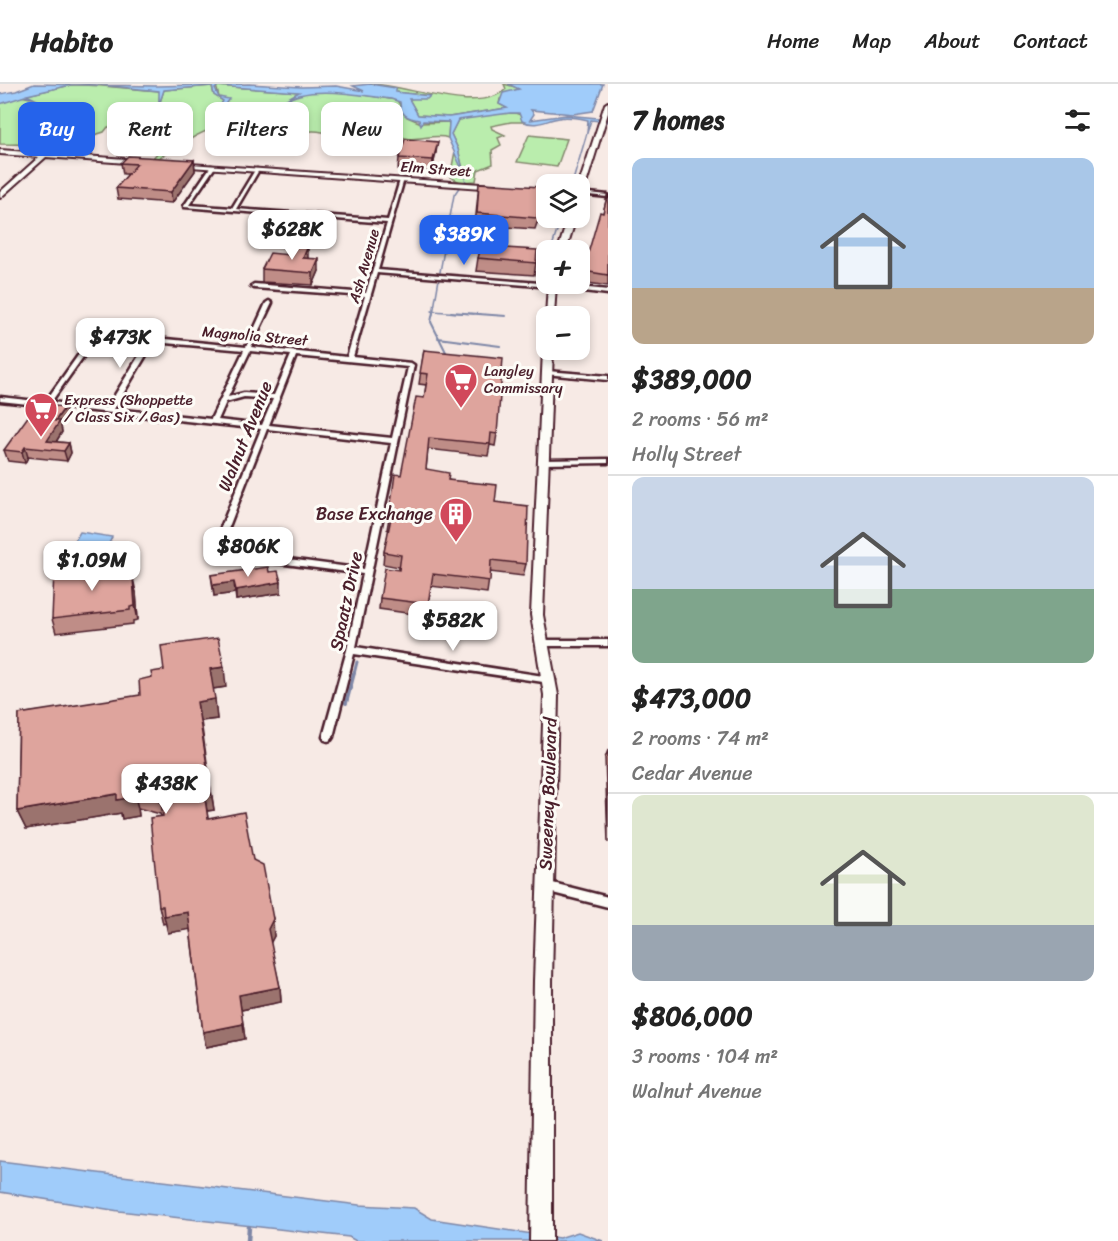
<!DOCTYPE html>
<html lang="en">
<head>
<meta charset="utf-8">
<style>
	body { margin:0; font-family:Sriracha,sans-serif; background:#f6f6f6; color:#222; height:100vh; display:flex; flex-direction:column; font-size:22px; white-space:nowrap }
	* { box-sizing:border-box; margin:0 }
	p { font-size:20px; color:#767676 }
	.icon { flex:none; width:33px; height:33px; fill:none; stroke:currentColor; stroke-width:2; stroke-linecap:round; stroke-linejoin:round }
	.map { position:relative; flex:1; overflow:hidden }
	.panel { display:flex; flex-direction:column; background:#fff; width:510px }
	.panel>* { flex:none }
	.top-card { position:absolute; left:18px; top:18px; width:500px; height:54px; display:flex; gap:12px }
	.tools { position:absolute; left:536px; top:90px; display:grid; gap:12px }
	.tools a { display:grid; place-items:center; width:54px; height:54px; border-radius:12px; background:#fff; box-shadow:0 3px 9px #0003; font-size:30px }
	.price { position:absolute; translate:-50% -51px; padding:0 14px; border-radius:12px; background:#fff; color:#222; font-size:20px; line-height:39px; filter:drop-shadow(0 2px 3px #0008) }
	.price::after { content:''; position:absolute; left:50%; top:36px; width:18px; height:14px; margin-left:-9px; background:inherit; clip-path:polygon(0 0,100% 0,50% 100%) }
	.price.current { background:#2563eb; color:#fff }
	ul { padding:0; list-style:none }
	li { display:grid; align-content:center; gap:12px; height:318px; padding:0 24px }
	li+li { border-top:2px solid #e0e0e0 }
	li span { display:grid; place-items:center; height:186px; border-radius:12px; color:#555 }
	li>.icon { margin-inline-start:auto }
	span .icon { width:108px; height:108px; fill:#fffc; stroke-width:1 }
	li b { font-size:26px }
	h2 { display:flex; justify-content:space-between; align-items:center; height:72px; padding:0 24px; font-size:26px }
	.pill { padding:0 21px; border-radius:12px; background:#fff; box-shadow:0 3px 9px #0003; font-size:21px; line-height:54px }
	.pill.current { background:#2563eb; color:#fff }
	header { display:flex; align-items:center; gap:36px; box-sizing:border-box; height:84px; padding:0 30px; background:#fff; border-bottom:2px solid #e0e0e0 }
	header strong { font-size:28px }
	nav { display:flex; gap:33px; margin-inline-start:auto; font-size:21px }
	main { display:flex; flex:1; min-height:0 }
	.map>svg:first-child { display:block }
	.green { fill:#baedad; stroke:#82866c; stroke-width:1.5 }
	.water { fill:#a0ccfa; stroke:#7e87a7; stroke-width:1.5 }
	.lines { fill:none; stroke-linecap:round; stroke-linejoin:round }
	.stream-far4 { stroke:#7e87a7; stroke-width:1.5 }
	.stream-far3 { stroke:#7e87a7; stroke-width:2 }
	.stream-far2 { stroke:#7e87a7; stroke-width:3 }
	.stream-far1 { stroke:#7e87a7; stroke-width:4 }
	.stream { stroke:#7e87a7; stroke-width:4.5 }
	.street-casing { stroke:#4a1f2b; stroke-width:5 }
	.secondary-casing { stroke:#4a1f2b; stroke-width:4 }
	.street { fill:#fdfcf7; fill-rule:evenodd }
	.secondary { fill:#fdfcf7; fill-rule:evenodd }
	.wall { fill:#bf8d87; stroke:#4a1f2b; stroke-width:1.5 }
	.shaded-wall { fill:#9b736e; stroke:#4a1f2b; stroke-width:1.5 }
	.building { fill:#dea49d; stroke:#4a1f2b; stroke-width:1.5 }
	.labels { text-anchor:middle; stroke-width:6; stroke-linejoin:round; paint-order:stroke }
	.far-street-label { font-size:15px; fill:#4a1f2b; stroke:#fdfcf7 }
	.far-poi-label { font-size:15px; fill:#4a1f2b; stroke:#fdfcf7; text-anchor:start }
	.street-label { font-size:18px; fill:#4a1f2b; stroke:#fdfcf7 }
	.poi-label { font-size:18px; fill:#4a1f2b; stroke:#fdfcf7; text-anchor:end }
</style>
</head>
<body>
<header>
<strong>Habito</strong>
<nav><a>Home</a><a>Map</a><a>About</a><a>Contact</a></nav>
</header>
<main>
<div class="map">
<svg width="608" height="1157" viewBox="0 0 608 1157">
	<rect width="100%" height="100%" fill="#f7eae5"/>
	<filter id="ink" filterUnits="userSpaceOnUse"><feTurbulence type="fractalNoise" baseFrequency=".0167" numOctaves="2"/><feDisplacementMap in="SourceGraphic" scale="12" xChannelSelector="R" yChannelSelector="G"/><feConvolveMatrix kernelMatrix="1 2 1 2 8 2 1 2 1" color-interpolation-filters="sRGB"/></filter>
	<g filter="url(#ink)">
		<path class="green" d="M370,0C406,0 477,32 506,5L504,0L519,4L500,15L499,20L507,24L449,33L418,31L409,15L430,12L395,8L396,4Z
			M71,1C101,0 129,5 159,7L160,8L159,21L164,6L212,2L214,11L223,17L214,33L227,17L219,13L216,2L301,8L289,14L306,7L324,5L397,16L407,33L421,39L449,38L448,54C432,48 409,62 396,49C381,53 366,58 350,55C337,52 326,47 313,47C304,47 300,54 292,56C274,58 253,54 235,53C213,26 175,72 151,76L161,65L171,64L172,61L166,59L168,57L165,53L134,51L131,44L108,43L104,48L62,61L0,60V19L21,12L30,14L26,11Z
			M515,29L521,31L524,38H511L491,42L492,45L505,51L498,54L501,61L492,66L493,80L478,86L476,97L460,98L450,93L455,67L464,89L458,65L451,50L458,36L491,30Z
			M529,51L567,55L557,83L517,78Z"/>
		<path class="water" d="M34,0L156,2L249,0L301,3L336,2L364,7L353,2L370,0L396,4V8L430,12L427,15H409L418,31L449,33L507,24L499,20L503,9L519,5L508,0H603L593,27L573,30L531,26L534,30L530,36L566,31L608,35V38L591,36L587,49L588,36C578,34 569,32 559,34C546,36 536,44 522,37L519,29H510L458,36L451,50L458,65L464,90L448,54L449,38L423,37L421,41L419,36C407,34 400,31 400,18L391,15C364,12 306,0 285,18L291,24L283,17L299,8L218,2L215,5L219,13L229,15L213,36L211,37L223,17L214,11L212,2L164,6L159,21V7L88,0L71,1L27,11L41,18L25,12L0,20V10L16,7Z
			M80,448L112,453L107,464L86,460L80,470L68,468Z
			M0,1077L359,1121L414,1124L432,1135L559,1154L578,1148L603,1157H356L349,1153L119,1127L0,1108Z"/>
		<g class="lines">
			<path class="stream-far4" d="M463,87L466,98
				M572,100L587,49
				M551,166L561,134
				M440,188L454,111L460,102
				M432,227L474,230
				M433,230L439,195"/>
			<path class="stream-far3" d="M433,228L431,238L447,270
				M451,228L506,232
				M438,254L500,262"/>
			<path class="stream-far2" d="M354,590L357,578"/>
			<path class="stream-far1" d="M346,619L354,589"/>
			<path class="stream" d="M248,1157L249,1143"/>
			<g class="street-casing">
				<path id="street" d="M211,82L215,83L189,121L232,124L255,86L257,85L259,86L236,125L388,136L400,96L404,95L378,186L552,200L608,206V210L551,203L377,189L353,273L411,279L414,281L356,563L550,593L553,594L555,596L553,598L550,599L354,570L333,653L331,656L328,657L325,656L323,653L347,566L363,490L215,471L211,468L261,345L0,317V313L45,318L94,249L96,248L246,263L266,219L269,217L272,219L251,263L347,273L365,212L254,204L251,202L254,200L366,209L387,139L184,123V122ZM98,252L148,257L107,324L51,318ZM154,258L244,266L211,335L114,325ZM250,267L291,271L274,311L244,309L228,313ZM296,272L408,283L392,354L269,341ZM244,313L273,315L262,341L218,336L226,318ZM267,345L391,359L364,485L220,466Z
					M579,108L608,111V113L579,110Z
					M547,287L608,292V296L545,290L544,289Z
					M608,375V379L543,380L539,378L543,376Z
					M542,556H608V562H542L538,559Z
					M545,797L608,813V823L541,806L539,802L541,798Z"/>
			</g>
			<g class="secondary-casing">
				<path id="secondary" d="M608,18V29L583,110L579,112V100L605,20Z
					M0,66L140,76L143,78L140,80L46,73L0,114V108L39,73L0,70Z
					M175,79L496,101L499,103L496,105L177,82Z
					M568,134H576L566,166H558Z
					M548,200H556L554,232H546Z
					M546,264L553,266L543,531L558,611L552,897V1157H530L534,897L544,611L531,531L543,266Z"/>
			</g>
			<use href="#street" class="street"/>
			<use href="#secondary" class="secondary"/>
		</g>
		<path class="wall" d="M436,68L432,87L398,85L399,74Z
			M194,76L195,87L172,119L118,115L116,104L128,90H123L121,79Z
			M479,99L540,127L538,139H537L535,145L475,141Z
			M608,109V202L581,198L583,187L603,129Z
			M490,166L536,179L534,191L476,187L478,174Z
			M308,174L319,187L313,201L262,198V185Z
			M424,266L497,350L495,362L490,361L488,372L428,365L426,385L495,418L526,480L523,492L490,488L487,509L431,502L427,532L379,525L380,514L399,486V483L383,480L384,468L389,446L387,445L389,434L424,314L426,301L419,300Z
			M67,333L61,342L62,348L56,358L69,359L71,369L67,377L28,373L25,379L8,377L4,366Z
			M269,488L281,509L236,516L235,509L214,512L211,491Z
			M129,495L136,508L138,536L133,537V540L56,549L52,535Z
			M226,603L213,605L217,635L201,637L214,726L207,727L208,735L253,776L274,852L270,859L280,903L281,918L241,926L245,955L206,963L203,948L190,845L168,849L166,839L163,840L159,822L161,732L160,730L138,724L139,732L122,735L121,729L26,745L17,727L19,630Z
			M608,666V759L605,674Z"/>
		<path class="shaded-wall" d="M438,58L436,68L432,87L433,76Z
			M194,76L195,87L172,119L171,108Z
			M308,162V175L303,174Z
			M319,175V187L313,201V189Z
			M65,323L67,333L61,342L62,348L51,366L47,357L55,337Z
			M69,359L71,369L67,377L64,367Z
			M25,363L28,373L25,379L22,368Z
			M133,494L136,508L138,536L135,522Z
			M234,498L235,509L214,512L213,501Z
			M281,498V509L236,516V506Z
			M224,583L226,603L212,605L210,585Z
			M215,615L217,635L200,637L197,618Z
			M133,705L138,724L139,732L122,735L121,729L26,745L17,727L117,710Z
			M211,707L214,726L207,727L204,708Z
			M188,828L192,845L168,849L164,832Z
			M273,835L274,852L269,862L268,845Z
			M280,903L281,918L241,926L239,911Z
			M243,940L245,955L206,963L203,948Z"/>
		<path class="building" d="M405,55L438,58L433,76L399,74Z
			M128,72L194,76L171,108L116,104L137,80L121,79Z
			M479,99L541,103L540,127H538L537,134L477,129Z
			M608,109V191L583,187L600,128L603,129Z
			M294,161L308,162L303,174L319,175L313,189L262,185L270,169L290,171Z
			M491,163L537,166L536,179L478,174L480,166H490Z
			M424,266L503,274L497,350L491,349L490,360L429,354L426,385L449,389L448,396L497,401L495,418L528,422L526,480L491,476L490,497L433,490L428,520L380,514L385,484L399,486L401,471L384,468L391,434H389L395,390L401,391L416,313L424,314L428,290L420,289Z
			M37,320L65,323L55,337H60L47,357L69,359L64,367L25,363L22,368L4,366Z
			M126,480L127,495L133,494L135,522L130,523V526L52,535L54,488Z
			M268,483L269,488L278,487L281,498L236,506L234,498L213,501L211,491Z
			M218,554L224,583L210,585L215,615L197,618L211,707L204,708L208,735L244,728L253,776L263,781L273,835L268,845L280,903L239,911L243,940L203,948L188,828L164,832L163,822H159L150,734L163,732L161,719L155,711L133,705L134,713L117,716V710L17,727L19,630L140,611L139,596L152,593L151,588L164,586L161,562Z"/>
	</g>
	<defs>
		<g id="supermarket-pin" transform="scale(1.725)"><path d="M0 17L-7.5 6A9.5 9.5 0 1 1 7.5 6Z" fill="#d1495b" stroke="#fdfcf7"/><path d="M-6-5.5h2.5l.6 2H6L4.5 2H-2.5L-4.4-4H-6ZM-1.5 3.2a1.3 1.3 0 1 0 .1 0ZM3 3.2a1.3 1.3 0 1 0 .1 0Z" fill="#fff"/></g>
		<g id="building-pin" transform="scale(1.725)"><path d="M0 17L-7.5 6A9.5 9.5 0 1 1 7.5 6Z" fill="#d1495b" stroke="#fdfcf7"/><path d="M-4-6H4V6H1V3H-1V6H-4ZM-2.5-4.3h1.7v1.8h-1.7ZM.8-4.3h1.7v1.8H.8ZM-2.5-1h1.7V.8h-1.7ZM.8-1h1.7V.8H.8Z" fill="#fff"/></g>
	</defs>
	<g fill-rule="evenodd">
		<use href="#supermarket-pin" x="461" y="296"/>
		<use href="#supermarket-pin" x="41" y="325"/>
		<use href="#building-pin" x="456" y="430"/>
	</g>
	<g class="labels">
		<g class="far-street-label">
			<text transform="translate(436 85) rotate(4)" y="5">Elm Street</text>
			<text transform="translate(364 182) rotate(-74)" y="5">Ash Avenue</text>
			<text transform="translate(255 252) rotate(5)" y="5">Magnolia Street</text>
		</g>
		<g class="far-poi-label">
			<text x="484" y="292">Langley<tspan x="484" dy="17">Commissary</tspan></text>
			<text x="64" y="321">Express (Shoppette<tspan x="64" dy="17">/ Class Six / Gas)</tspan></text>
		</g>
		<g class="street-label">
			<text transform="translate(245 352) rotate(-68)" y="6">Walnut Avenue</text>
			<text transform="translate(346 517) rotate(-78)" y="6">Spaatz Drive</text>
			<text transform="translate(548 710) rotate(-88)" y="6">Sweeney Boulevard</text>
		</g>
		<g class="poi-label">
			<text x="433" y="436">Base Exchange</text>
		</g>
	</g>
</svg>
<div class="tools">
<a><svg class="icon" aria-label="layers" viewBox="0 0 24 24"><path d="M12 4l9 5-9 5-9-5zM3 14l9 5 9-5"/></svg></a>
<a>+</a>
<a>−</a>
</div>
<b class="price" style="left:292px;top:177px">$628K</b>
<b class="price current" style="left:464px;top:182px">$389K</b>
<b class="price" style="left:120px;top:285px">$473K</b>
<b class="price" style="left:248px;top:494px">$806K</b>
<b class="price" style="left:92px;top:508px">$1.09M</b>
<b class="price" style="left:453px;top:568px">$582K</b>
<b class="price" style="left:166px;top:731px">$438K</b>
<div class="top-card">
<a class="pill current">Buy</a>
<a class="pill">Rent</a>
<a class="pill">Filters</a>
<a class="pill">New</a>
</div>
</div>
<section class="panel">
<h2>7 homes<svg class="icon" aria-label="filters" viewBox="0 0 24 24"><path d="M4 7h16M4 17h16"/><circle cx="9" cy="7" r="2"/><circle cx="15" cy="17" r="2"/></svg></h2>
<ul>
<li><span style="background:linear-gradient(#a9c7e8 70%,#b9a48a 0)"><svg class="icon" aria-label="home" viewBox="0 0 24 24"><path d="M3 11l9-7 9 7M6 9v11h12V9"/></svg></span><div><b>$389,000</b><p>2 rooms · 56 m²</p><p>Holly Street</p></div></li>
<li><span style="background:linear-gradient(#c9d6e8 60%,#7fa58c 0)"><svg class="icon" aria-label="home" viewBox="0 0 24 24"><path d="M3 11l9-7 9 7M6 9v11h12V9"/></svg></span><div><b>$473,000</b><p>2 rooms · 74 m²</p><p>Cedar Avenue</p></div></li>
<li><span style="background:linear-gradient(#dfe7d0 70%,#9aa5b1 0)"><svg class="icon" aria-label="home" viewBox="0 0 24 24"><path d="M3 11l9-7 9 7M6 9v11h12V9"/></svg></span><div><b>$806,000</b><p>3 rooms · 104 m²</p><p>Walnut Avenue</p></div></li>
</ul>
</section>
</main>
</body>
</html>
